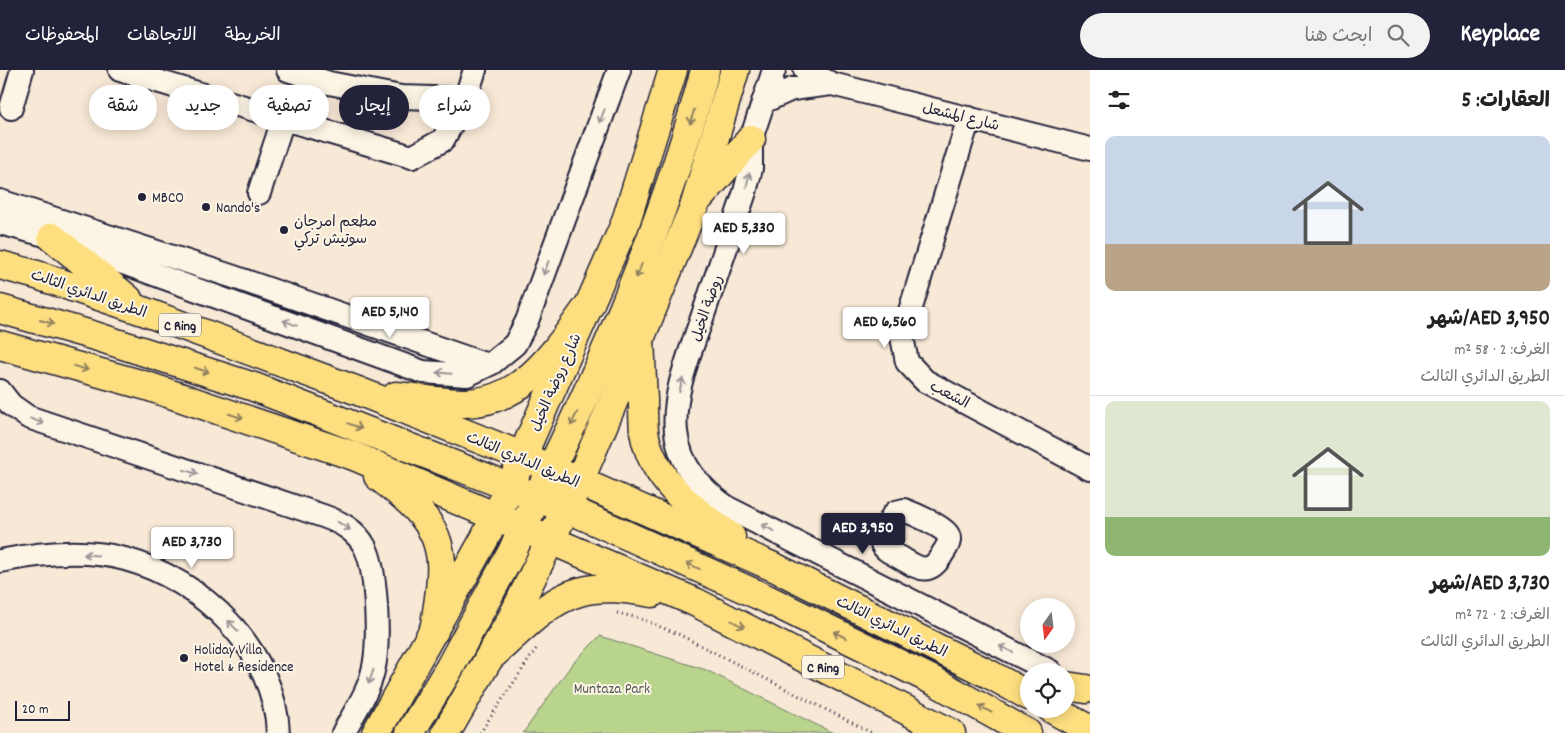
<!DOCTYPE html>
<html lang="ar">
<head>
<meta charset="utf-8">
<style>
	body { margin:0; font-family:Dekko,"Playpen Sans Arabic",sans-serif; background:#f2f2f2; color:#222; direction:rtl; height:100vh; display:flex; flex-direction:column; font-size:19px; white-space:nowrap }
	* { box-sizing:border-box; margin:0 }
	p { font-size:16px; color:#767676 }
	.icon { flex:none; width:28px; height:28px; fill:none; stroke:currentColor; stroke-width:2; stroke-linecap:round; stroke-linejoin:round }
	.map { position:relative; flex:1; overflow:hidden; direction:ltr }
	.drawer { display:flex; flex-direction:column; background:#fff; width:475px }
	.drawer>* { flex:none }
	.hud { position:absolute; left:15px; top:15px; width:475px; height:45px; direction:rtl; display:flex; gap:10px }
	.needle { width:32px; rotate:194deg }
	.controls { position:absolute; left:1020px; top:528px; display:grid; gap:10px }
	.controls a { display:grid; place-items:center; width:55px; height:55px; border-radius:50%; background:#fff; box-shadow:0 2px 12px #0003; font-size:25px }
	.scale { position:absolute; left:15px; bottom:12px; width:55px; box-sizing:border-box; padding-left:5px; border:2px solid #22223b; border-top:0; font-size:14px; line-height:18px; white-space:nowrap; color:#22223b; -webkit-text-stroke:4px #fcf5e5; paint-order:stroke }
	.price { position:absolute; translate:-50% -42px; padding:0 11px; border-radius:5px; background:#fff; color:#222; font-size:16px; line-height:32px; filter:drop-shadow(0 1px 2px #0008) }
	.price::after { content:''; position:absolute; left:50%; top:30px; width:15px; height:11px; margin-left:-8px; background:inherit; clip-path:polygon(0 0,100% 0,50% 100%) }
	.price.current { background:#22223b; color:#fff }
	ul { padding:0; list-style:none }
	li { display:grid; align-content:center; gap:10px; height:265px; padding:0 15px }
	li+li { border-top:1px solid #e0e0e0 }
	li span { display:grid; place-items:center; height:155px; border-radius:10px; color:#555 }
	li>.icon { margin-inline-start:auto }
	span .icon { width:90px; height:90px; fill:#fffc; stroke-width:1 }
	li b { font-size:21px }
	h2 { display:flex; justify-content:space-between; align-items:center; height:60px; padding:0 15px; font-size:21px }
	.tag { padding:0 18px; border-radius:22px; background:#fff; box-shadow:0 2px 12px #0003; font-size:18px; line-height:45px }
	.tag.current { background:#22223b; color:#fff }
	header { display:flex; align-items:center; gap:30px; box-sizing:border-box; height:70px; padding:0 25px; background:#22223b; color:#fff }
	header strong { font-size:24px }
	nav { display:flex; gap:28px; margin-inline-start:auto; font-size:18px }
	.search { width:350px; height:45px; background:#f2f2f2; display:flex; align-items:center; gap:12px; box-sizing:border-box; padding:0 18px; border-radius:28px; color:#767676; font-size:19px }
	main { display:flex; flex:1; min-height:0 }
	.map>svg:first-child { display:block }
	.green { fill:#b9d48c; stroke:#6e7b64 }
	.lines { fill:none; stroke-linecap:round; stroke-linejoin:round }
	.minor-casing { stroke:#22223b; stroke-width:26 }
	.major-casing { stroke:#22223b; stroke-width:31 }
	.highway-casing { stroke:#22223b; stroke-width:31 }
	.path { stroke:#22223b; stroke-width:3; stroke-dasharray:1 4; stroke-linecap:butt }
	.minor { stroke:#fcf5e5; stroke-width:22 }
	.major { stroke:#fddf80; stroke-width:28 }
	.highway { stroke:#fddf80; stroke-width:28 }
	.oneway { stroke:#9a9698 }
	.oneway2 { stroke:#90805e }
	.poi-dot { fill:#22223b; stroke:#fcf5e5; stroke-width:2 }
	.labels { text-anchor:middle; stroke-width:4; stroke-linejoin:round; paint-order:stroke }
	.shield { fill:#fcf5e5; stroke:#63616e; stroke-width:1 }
	.shield-label { font-size:14px; font-weight:bold; fill:#22223b }
	.street-label { font-size:15px; fill:#22223b; stroke:#fcf5e5 }
	.poi-label { font-size:15px; fill:#22223b; stroke:#fcf5e5; text-anchor:start }
	.park-label { font-size:15px; fill:#4f5753; stroke:#fcf5e5 }
</style>
</head>
<body>
<header>
<strong>Keyplace</strong>
<div class="search"><svg class="icon" aria-label="search" viewBox="0 0 24 24"><circle cx="10" cy="10" r="6"/><path d="M15 15l6 6"/></svg>ابحث هنا</div>
<nav><a>الخريطة</a><a>الاتجاهات</a><a>المحفوظات</a></nav>
</header>
<main>
<section class="drawer">
<h2>العقارات: 5<svg class="icon" aria-label="filters" viewBox="0 0 24 24"><path d="M4 7h16M4 17h16"/><circle cx="9" cy="7" r="2"/><circle cx="15" cy="17" r="2"/></svg></h2>
<ul>
<li><span style="background:linear-gradient(#c9d6e8 70%,#b9a48a 0)"><svg class="icon" aria-label="home" viewBox="0 0 24 24"><path d="M3 11l9-7 9 7M6 9v11h12V9"/></svg></span><div><b>AED 3,950/شهر</b><p>الغرف: 2 · 58 m²</p><p>الطريق الدائري الثالث</p></div></li>
<li><span style="background:linear-gradient(#dfe7d0 75%,#8fb573 0)"><svg class="icon" aria-label="home" viewBox="0 0 24 24"><path d="M3 11l9-7 9 7M6 9v11h12V9"/></svg></span><div><b>AED 3,730/شهر</b><p>الغرف: 2 · 72 m²</p><p>الطريق الدائري الثالث</p></div></li>
</ul>
</section>
<div class="map">
<svg width="1090" height="663" viewBox="0 0 1090 663">
	<rect width="100%" height="100%" fill="#f8e8d6"/>
	<filter id="ink" filterUnits="userSpaceOnUse"><feTurbulence type="fractalNoise" baseFrequency=".02" numOctaves="2"/><feDisplacementMap in="SourceGraphic" scale="10" xChannelSelector="R" yChannelSelector="G"/><feConvolveMatrix kernelMatrix="1 2 1 2 8 2 1 2 1" color-interpolation-filters="sRGB"/></filter>
	<g filter="url(#ink)">
		<path class="green" d="M600,566L706,600L833,663H523L572,594Z"/>
		<g class="lines">
			<g class="minor-casing">
				<path id="minor" d="M120,0L412,87L443,70L465,29
					M288,0L329,13L401,27L465,29L475,0
					M774,0L751,69V98L745,122C731,163 717,204 703,245C691,281 672,323 676,362C680,397 701,419 728,438L1050,601
					M805,0L832,14L1090,79
					M763,32L792,19L831,14
					M11,38L22,0
					M969,48L902,267L907,292L925,311L1090,399
					M259,123L283,50
					M0,131L231,206L487,295
					M0,153L52,167L423,302L467,305L492,293L515,274L527,251L619,0
					M0,321L11,335L28,347L323,446C340,452 356,460 365,477C377,500 380,575 373,601C368,623 354,643 343,663
					M904,440C912,443 945,457 948,465C951,471 947,477 943,483C929,508 919,498 899,487C890,482 882,480 881,469L893,445L896,442Z
					M0,491C40,483 85,478 125,489C202,510 275,580 278,663"/>
			</g>
			<g class="major-casing">
				<path id="major" d="M700,127L751,69
					M376,663L485,468L510,417L531,366L625,154L673,0
					M446,663L512,548L579,412L640,269L695,134L735,0"/>
			</g>
			<g class="highway-casing">
				<path id="highway" d="M52,167L128,229
					M0,195L37,205L143,241L358,321L522,386L776,498L991,605L1029,626
					M0,239L95,266L254,317L536,427C554,431 567,426 579,412
					M640,269C641,290 642,310 643,330C643,341 643,351 644,361C651,409 694,441 731,467
					M0,275L147,316L354,386L695,532L951,663
					M396,326C419,328 442,333 465,333C526,332 557,278 590,234
					M378,406C393,418 409,429 421,444C452,479 440,519 434,561
					M543,415C609,282 667,144 705,0
					M540,430L562,436L767,529L936,612L1027,663
					M489,588C516,565 544,532 579,522C602,515 629,519 652,523
					M1066,616L1086,619
					M1052,639L1090,660
					M410,663L450,597L512,482L530,442"/>
			</g>
			<path class="path" d="M617,543L639,548L678,564L872,663
				M480,663L538,576"/>
			<use href="#minor" class="minor"/>
			<use href="#major" class="major"/>
			<use href="#highway" class="highway"/>
		</g>
		<defs><path id="oneway-shaft" d="M-6 0H5M1.5-3L5.5 0L1.5 3" fill="none" stroke-width="1.6" stroke-linecap="round" stroke-linejoin="round" transform="scale(1.25)"/></defs>
		<g class="oneway">
			<use href="#oneway-shaft" transform="translate(602 46) rotate(111)"/>
			<use href="#oneway-shaft" transform="translate(748 110) rotate(-78)"/>
			<use href="#oneway-shaft" transform="translate(546 198) rotate(110)"/>
			<use href="#oneway-shaft" transform="translate(290 253) rotate(-160)"/>
			<use href="#oneway-shaft" transform="translate(444 303) rotate(-175)"/>
			<use href="#oneway-shaft" transform="translate(681 315) rotate(-77)"/>
			<use href="#oneway-shaft" transform="translate(37 351) rotate(21)"/>
			<use href="#oneway-shaft" transform="translate(191 402) rotate(18)"/>
			<use href="#oneway-shaft" transform="translate(344 456) rotate(33)"/>
			<use href="#oneway-shaft" transform="translate(768 458) rotate(-153)"/>
			<use href="#oneway-shaft" transform="translate(91 485) rotate(-176)"/>
			<use href="#oneway-shaft" transform="translate(233 556) rotate(-133)"/>
			<use href="#oneway-shaft" transform="translate(1006 579) rotate(-153)"/>
			<use href="#oneway-shaft" transform="translate(371 607) rotate(108)"/>
		</g>
		<g class="oneway2">
			<use href="#oneway-shaft" transform="translate(692 47) rotate(107)"/>
			<use href="#oneway-shaft" transform="translate(639 201) rotate(111)"/>
			<use href="#oneway-shaft" transform="translate(47 252) rotate(16)"/>
			<use href="#oneway-shaft" transform="translate(81 298) rotate(16)"/>
			<use href="#oneway-shaft" transform="translate(202 300) rotate(18)"/>
			<use href="#oneway-shaft" transform="translate(236 346) rotate(18)"/>
			<use href="#oneway-shaft" transform="translate(574 349) rotate(115)"/>
			<use href="#oneway-shaft" transform="translate(355 356) rotate(21)"/>
			<use href="#oneway-shaft" transform="translate(693 496) rotate(-156)"/>
			<use href="#oneway-shaft" transform="translate(738 554) rotate(27)"/>
			<use href="#oneway-shaft" transform="translate(840 565) rotate(-154)"/>
			<use href="#oneway-shaft" transform="translate(985 639) rotate(-151)"/>
		</g>
	</g>
	<g class="poi-dot">
		<circle cx="142" cy="127" r="5"/>
		<circle cx="206" cy="137" r="5"/>
		<circle cx="284" cy="160" r="5"/>
		<circle cx="184" cy="588" r="5"/>
	</g>
	<g class="labels">
		<g class="shield">
			<rect x="159" y="243.5" width="42" height="23" rx="4"/>
			<rect x="802" y="585.5" width="42" height="23" rx="4"/>
		</g>
		<g class="shield-label">
			<text x="180" y="260">C Ring</text>
			<text x="823" y="602">C Ring</text>
		</g>
		<g class="street-label">
			<text transform="translate(961 46) rotate(14)" y="5">شارع المشعل</text>
			<text transform="translate(89 223) rotate(19)" y="5">الطريق الدائري الثالث</text>
			<text transform="translate(706 238) rotate(-71)" y="5">روضة الخيل</text>
			<text transform="translate(555 312) rotate(-66)" y="5">شارع روضة الخيل</text>
			<text transform="translate(950 324) rotate(28)" y="5">الشعب</text>
			<text transform="translate(523 389) rotate(23)" y="5">الطريق الدائري الثالث</text>
			<text transform="translate(892 556) rotate(26)" y="5">الطريق الدائري الثالث</text>
		</g>
		<g class="poi-label">
			<text x="152" y="132">MBCO</text>
			<text x="216" y="142">Nando's</text>
			<text x="294" y="156">مطعم امرجان<tspan x="294" dy="17">سوتيش تركي</tspan></text>
			<text x="194" y="584">Holiday Villa<tspan x="194" dy="17">Hotel &amp; Residence</tspan></text>
		</g>
		<g class="park-label">
			<text x="612" y="623">Muntaza Park</text>
		</g>
	</g>
</svg>
<div class="controls">
<a><svg class="needle" viewBox="-14 -14 28 28"><path d="M0-13l5 13h-10z" fill="#e53935"/><path d="M0 13l5-13h-10z" fill="#767676"/></svg></a>
<a><svg class="icon" aria-label="locate" viewBox="0 0 24 24"><circle cx="12" cy="12" r="6"/><path d="M12 2v4M12 18v4M2 12h4M18 12h4"/></svg></a>
</div>
<div class="scale">20 m</div>
<b class="price" style="left:744px;top:185px">AED 5,330</b>
<b class="price" style="left:390px;top:269px">AED 5,140</b>
<b class="price" style="left:885px;top:279px">AED 6,560</b>
<b class="price current" style="left:863px;top:485px">AED 3,950</b>
<b class="price" style="left:192px;top:499px">AED 3,730</b>
<div class="hud">
<a class="tag">شراء</a>
<a class="tag current">إيجار</a>
<a class="tag">تصفية</a>
<a class="tag">جديد</a>
<a class="tag">شقة</a>
</div>
</div>
</main>
</body>
</html>
